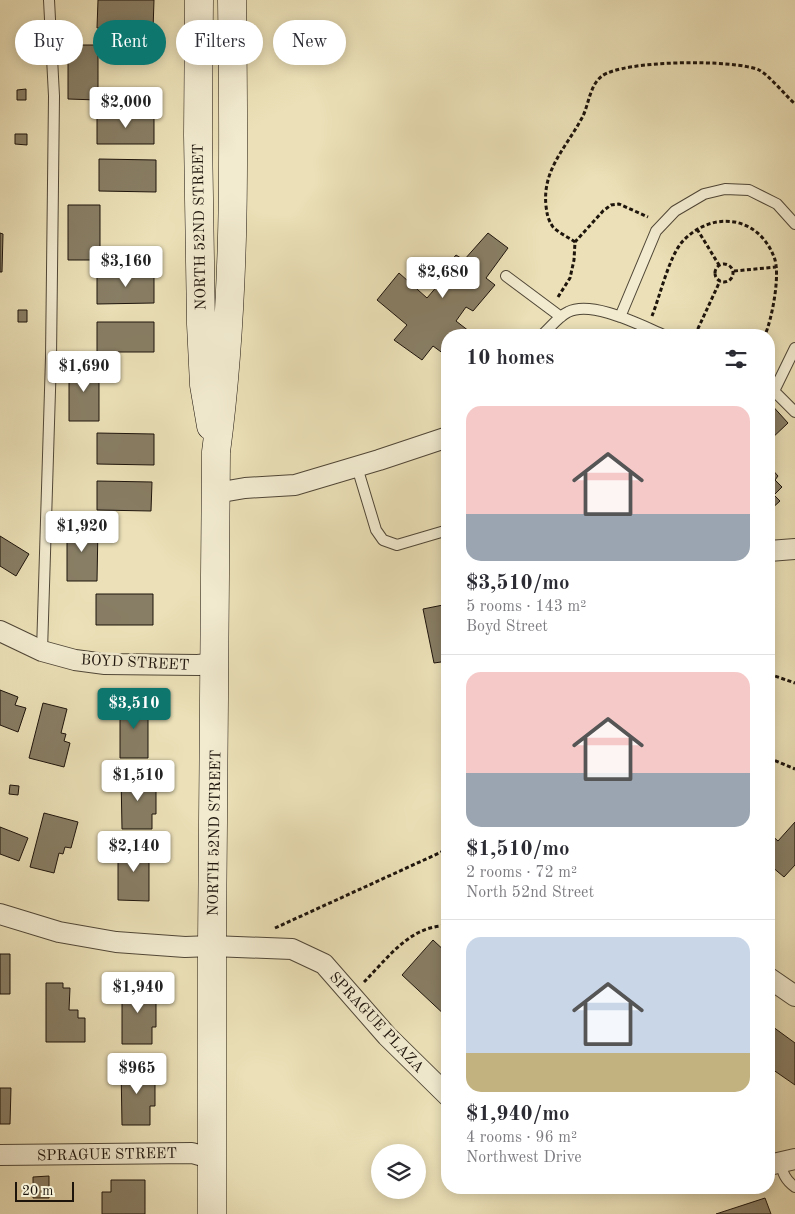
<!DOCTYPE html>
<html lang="en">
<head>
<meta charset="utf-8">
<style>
	body { margin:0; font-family:"Old Standard TT",serif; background:#f7f7f7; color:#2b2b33; height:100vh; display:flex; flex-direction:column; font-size:19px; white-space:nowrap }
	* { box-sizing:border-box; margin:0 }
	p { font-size:16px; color:#7c7c81 }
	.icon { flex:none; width:28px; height:28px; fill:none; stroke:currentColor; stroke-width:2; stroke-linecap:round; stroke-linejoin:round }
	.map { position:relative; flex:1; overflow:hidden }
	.panel { position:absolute; left:441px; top:329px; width:334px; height:865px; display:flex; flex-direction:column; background:#fff; border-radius:20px; box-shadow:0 2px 12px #0003 }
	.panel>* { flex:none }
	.banner { position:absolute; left:15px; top:20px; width:351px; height:45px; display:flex; gap:10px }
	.fabs { position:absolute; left:371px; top:1144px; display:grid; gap:10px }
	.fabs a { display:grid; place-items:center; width:55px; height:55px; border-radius:50%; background:#fff; box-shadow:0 2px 12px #0003; font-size:25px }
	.scale { position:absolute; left:15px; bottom:12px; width:59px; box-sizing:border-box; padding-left:5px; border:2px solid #1d140c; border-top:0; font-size:14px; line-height:18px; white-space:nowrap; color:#1d140c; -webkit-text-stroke:4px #f2ebd0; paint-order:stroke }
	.price { position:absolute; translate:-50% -42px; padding:0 11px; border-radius:5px; background:#fff; color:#222; font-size:16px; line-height:32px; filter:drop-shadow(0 1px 2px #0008) }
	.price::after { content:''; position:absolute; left:50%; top:30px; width:15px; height:11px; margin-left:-8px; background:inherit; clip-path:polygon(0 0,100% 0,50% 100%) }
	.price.active { background:#0f766e; color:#fff }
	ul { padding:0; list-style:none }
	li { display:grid; align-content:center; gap:10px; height:265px; padding:0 25px }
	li+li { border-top:1px solid #e1e1e2 }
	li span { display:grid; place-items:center; height:155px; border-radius:15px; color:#555 }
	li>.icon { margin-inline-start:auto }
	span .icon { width:90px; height:90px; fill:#fffc; stroke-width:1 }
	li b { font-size:21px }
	h2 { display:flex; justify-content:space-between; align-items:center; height:60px; padding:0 25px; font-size:21px }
	.chip { padding:0 18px; border-radius:22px; background:#fff; box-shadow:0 2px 12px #0003; font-size:18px; line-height:45px }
	.chip.active { background:#0f766e; color:#fff }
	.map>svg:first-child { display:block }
	.building { fill:#887e65; stroke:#1d140c }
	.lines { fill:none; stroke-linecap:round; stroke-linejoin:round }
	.lane-casing { stroke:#504737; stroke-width:12 }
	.street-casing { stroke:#504737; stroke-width:22 }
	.secondary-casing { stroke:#1d140c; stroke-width:29 }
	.path { stroke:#1d140c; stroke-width:3; stroke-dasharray:4 2.5; stroke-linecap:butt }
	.lane { stroke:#f2ebd0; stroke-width:10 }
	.street { stroke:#f2ebd0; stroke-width:20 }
	.secondary { stroke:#f2ebd0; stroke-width:28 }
	.labels { text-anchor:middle; stroke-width:5; stroke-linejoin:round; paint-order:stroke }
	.street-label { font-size:15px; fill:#1d140c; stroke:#f2ebd0 }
</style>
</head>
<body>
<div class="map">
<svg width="795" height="1214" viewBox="0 0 795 1214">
	<rect width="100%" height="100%" fill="#ebe0b7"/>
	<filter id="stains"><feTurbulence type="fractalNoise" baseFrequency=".004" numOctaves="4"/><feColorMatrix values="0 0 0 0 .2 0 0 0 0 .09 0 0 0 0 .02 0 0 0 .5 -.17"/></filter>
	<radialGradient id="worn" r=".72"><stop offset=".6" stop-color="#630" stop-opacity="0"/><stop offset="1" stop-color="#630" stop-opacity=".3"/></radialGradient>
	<path class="building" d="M98,0H154L153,30L97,28Z
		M68,45H98V100L68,99Z
		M26,89V100H17V90Z
		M97,114H154V144H97Z
		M15,134H27V145L15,144Z
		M99,159L156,160V192L99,191Z
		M68,205H100V260H68Z
		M0,233L3,234L2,272H0Z
		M488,233L508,248L486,278L495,285L473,311L466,307L456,321L474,335H448V357L433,346L422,360L394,340L407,325L377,300L399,273L427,298L439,284L433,281L456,255L464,260Z
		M154,273V303L97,304V274Z
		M18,310H27V322H18Z
		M97,322H154V352H97Z
		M69,365H99V421H69Z
		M769,402L788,423L769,441Z
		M97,433L154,434V465L97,464Z
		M769,466L778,476L775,480L782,487L774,495L780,501L769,511Z
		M97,481L152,482L151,511L97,510Z
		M67,526H98L97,581H67Z
		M0,536L29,554L16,576L0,566Z
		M96,594H153V625H96Z
		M448,604V661L434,663L423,609Z
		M0,690L18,697L15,705L26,708L18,732L0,725Z
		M43,703L67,709L61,733L66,734L64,741L70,743L64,767L29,758Z
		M120,703H148V758H120Z
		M151,774V787H156V814H152V829H122L121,775Z
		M10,785L19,786L18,795L9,794Z
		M44,813L78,822L71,848L65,847L63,854L59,853L54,873L30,867Z
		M795,822V865L784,877L771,866L769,869V833L778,841Z
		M0,827L28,838L19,861L0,854Z
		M118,846H149V901L118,900Z
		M433,940L448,954V1018L402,975Z
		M0,954H10V994H0Z
		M46,983H63V988H70L69,1010H78V1018H85V1042H46Z
		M122,984H151V1000H156V1027H152V1044H122Z
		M769,1024L795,1043V1085L769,1067Z
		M121,1065H150V1079H155V1106H150V1125H122Z
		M0,1088H11L10,1124H0Z
		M49,1176V1198H33V1177Z
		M111,1180H145V1214H102V1192H111Z
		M765,1198L771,1214H716Z"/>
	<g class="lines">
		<g class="lane-casing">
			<path id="lane" d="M506,276L561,317
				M620,317L656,231L675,211L704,194L725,189L749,190L777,204L795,224
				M542,335C550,328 559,316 568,312C592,300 640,325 664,335
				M770,387L795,412
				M774,391L795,348
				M357,467L376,530L383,540L397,545L448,530
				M42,651L51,358L54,96L49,0
				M780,1162C783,1173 785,1180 795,1187"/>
		</g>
		<g class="street-casing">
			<path id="street" d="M216,493L245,488L295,485L379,460L448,437
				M769,551L795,549
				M0,631L42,651L75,660L105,664L198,665L216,663
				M0,914L59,932L116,942L185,947L212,946L292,949L324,964L387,1036L448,1096
				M769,978L795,996
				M0,1155L192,1153L213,1159
				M769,1165L795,1159"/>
		</g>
		<g class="secondary-casing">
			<path id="secondary" d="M199,0L198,135L201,324L204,385L211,426
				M212,1214V946L216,452C236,302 234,151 232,0"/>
		</g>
		<path class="path" d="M697,229L719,265
			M575,242C568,237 559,233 553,227C548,220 547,214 546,206C542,169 567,147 583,116C589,103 590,85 602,76C623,60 735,59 759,70C769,75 786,96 795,104
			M715 273a9 9 0 1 1 18 0a9 9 0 1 1-18 0Z
			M734,271L776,267
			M558,297L570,278L574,260L575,242L603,211L611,205L619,204L648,217
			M652,316C660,296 669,257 682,242C711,210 758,215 774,257C781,273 772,319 765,335
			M695,335L720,281
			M769,674L795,683
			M769,758L795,769
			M275,928L448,849
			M364,982C387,959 411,924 448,926"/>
		<use href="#lane" class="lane"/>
		<use href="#street" class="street"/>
		<use href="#secondary" class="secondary"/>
	</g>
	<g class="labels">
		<g class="street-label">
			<text transform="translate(199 227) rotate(-91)" y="5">NORTH 52ND STREET</text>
			<text transform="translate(135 662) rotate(3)" y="5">BOYD STREET</text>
			<text transform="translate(214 833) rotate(-89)" y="5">NORTH 52ND STREET</text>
			<text transform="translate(377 1022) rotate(47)" y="5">SPRAGUE PLAZA</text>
			<text transform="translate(107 1154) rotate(-1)" y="5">SPRAGUE STREET</text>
		</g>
	</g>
	<rect width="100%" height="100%" filter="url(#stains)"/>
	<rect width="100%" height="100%" fill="url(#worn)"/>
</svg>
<div class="fabs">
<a><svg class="icon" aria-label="layers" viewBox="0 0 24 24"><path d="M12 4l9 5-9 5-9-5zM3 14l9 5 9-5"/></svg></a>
</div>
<div class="scale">20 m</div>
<b class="price" style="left:126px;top:129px">$2,000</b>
<b class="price" style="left:126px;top:288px">$3,160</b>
<b class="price" style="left:443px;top:299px">$2,680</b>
<b class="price" style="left:84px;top:393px">$1,690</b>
<b class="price" style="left:82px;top:553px">$1,920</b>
<b class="price active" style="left:134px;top:730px">$3,510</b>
<b class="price" style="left:138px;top:802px">$1,510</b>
<b class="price" style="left:134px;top:873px">$2,140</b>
<b class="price" style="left:138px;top:1014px">$1,940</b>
<b class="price" style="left:137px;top:1095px">$965</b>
<div class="banner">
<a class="chip">Buy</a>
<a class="chip active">Rent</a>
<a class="chip">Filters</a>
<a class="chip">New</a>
</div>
<section class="panel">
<h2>10 homes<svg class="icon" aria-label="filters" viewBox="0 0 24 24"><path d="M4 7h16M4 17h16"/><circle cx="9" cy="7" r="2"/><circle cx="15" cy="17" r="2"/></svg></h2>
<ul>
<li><span style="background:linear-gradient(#f6c9c9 70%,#9aa5b1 0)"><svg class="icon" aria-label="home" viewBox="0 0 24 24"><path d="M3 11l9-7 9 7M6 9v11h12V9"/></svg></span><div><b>$3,510/mo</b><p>5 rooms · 143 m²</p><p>Boyd Street</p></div></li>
<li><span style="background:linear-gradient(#f6c9c9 65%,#9aa5b1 0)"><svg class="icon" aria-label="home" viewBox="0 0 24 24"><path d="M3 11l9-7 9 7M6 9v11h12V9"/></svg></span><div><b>$1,510/mo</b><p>2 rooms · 72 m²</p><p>North 52nd Street</p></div></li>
<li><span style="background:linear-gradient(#c9d6e8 75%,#c2b280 0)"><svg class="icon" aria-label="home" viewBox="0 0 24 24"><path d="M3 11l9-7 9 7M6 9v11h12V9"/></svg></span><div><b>$1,940/mo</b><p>4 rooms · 96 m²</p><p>Northwest Drive</p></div></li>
</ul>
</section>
</div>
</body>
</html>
